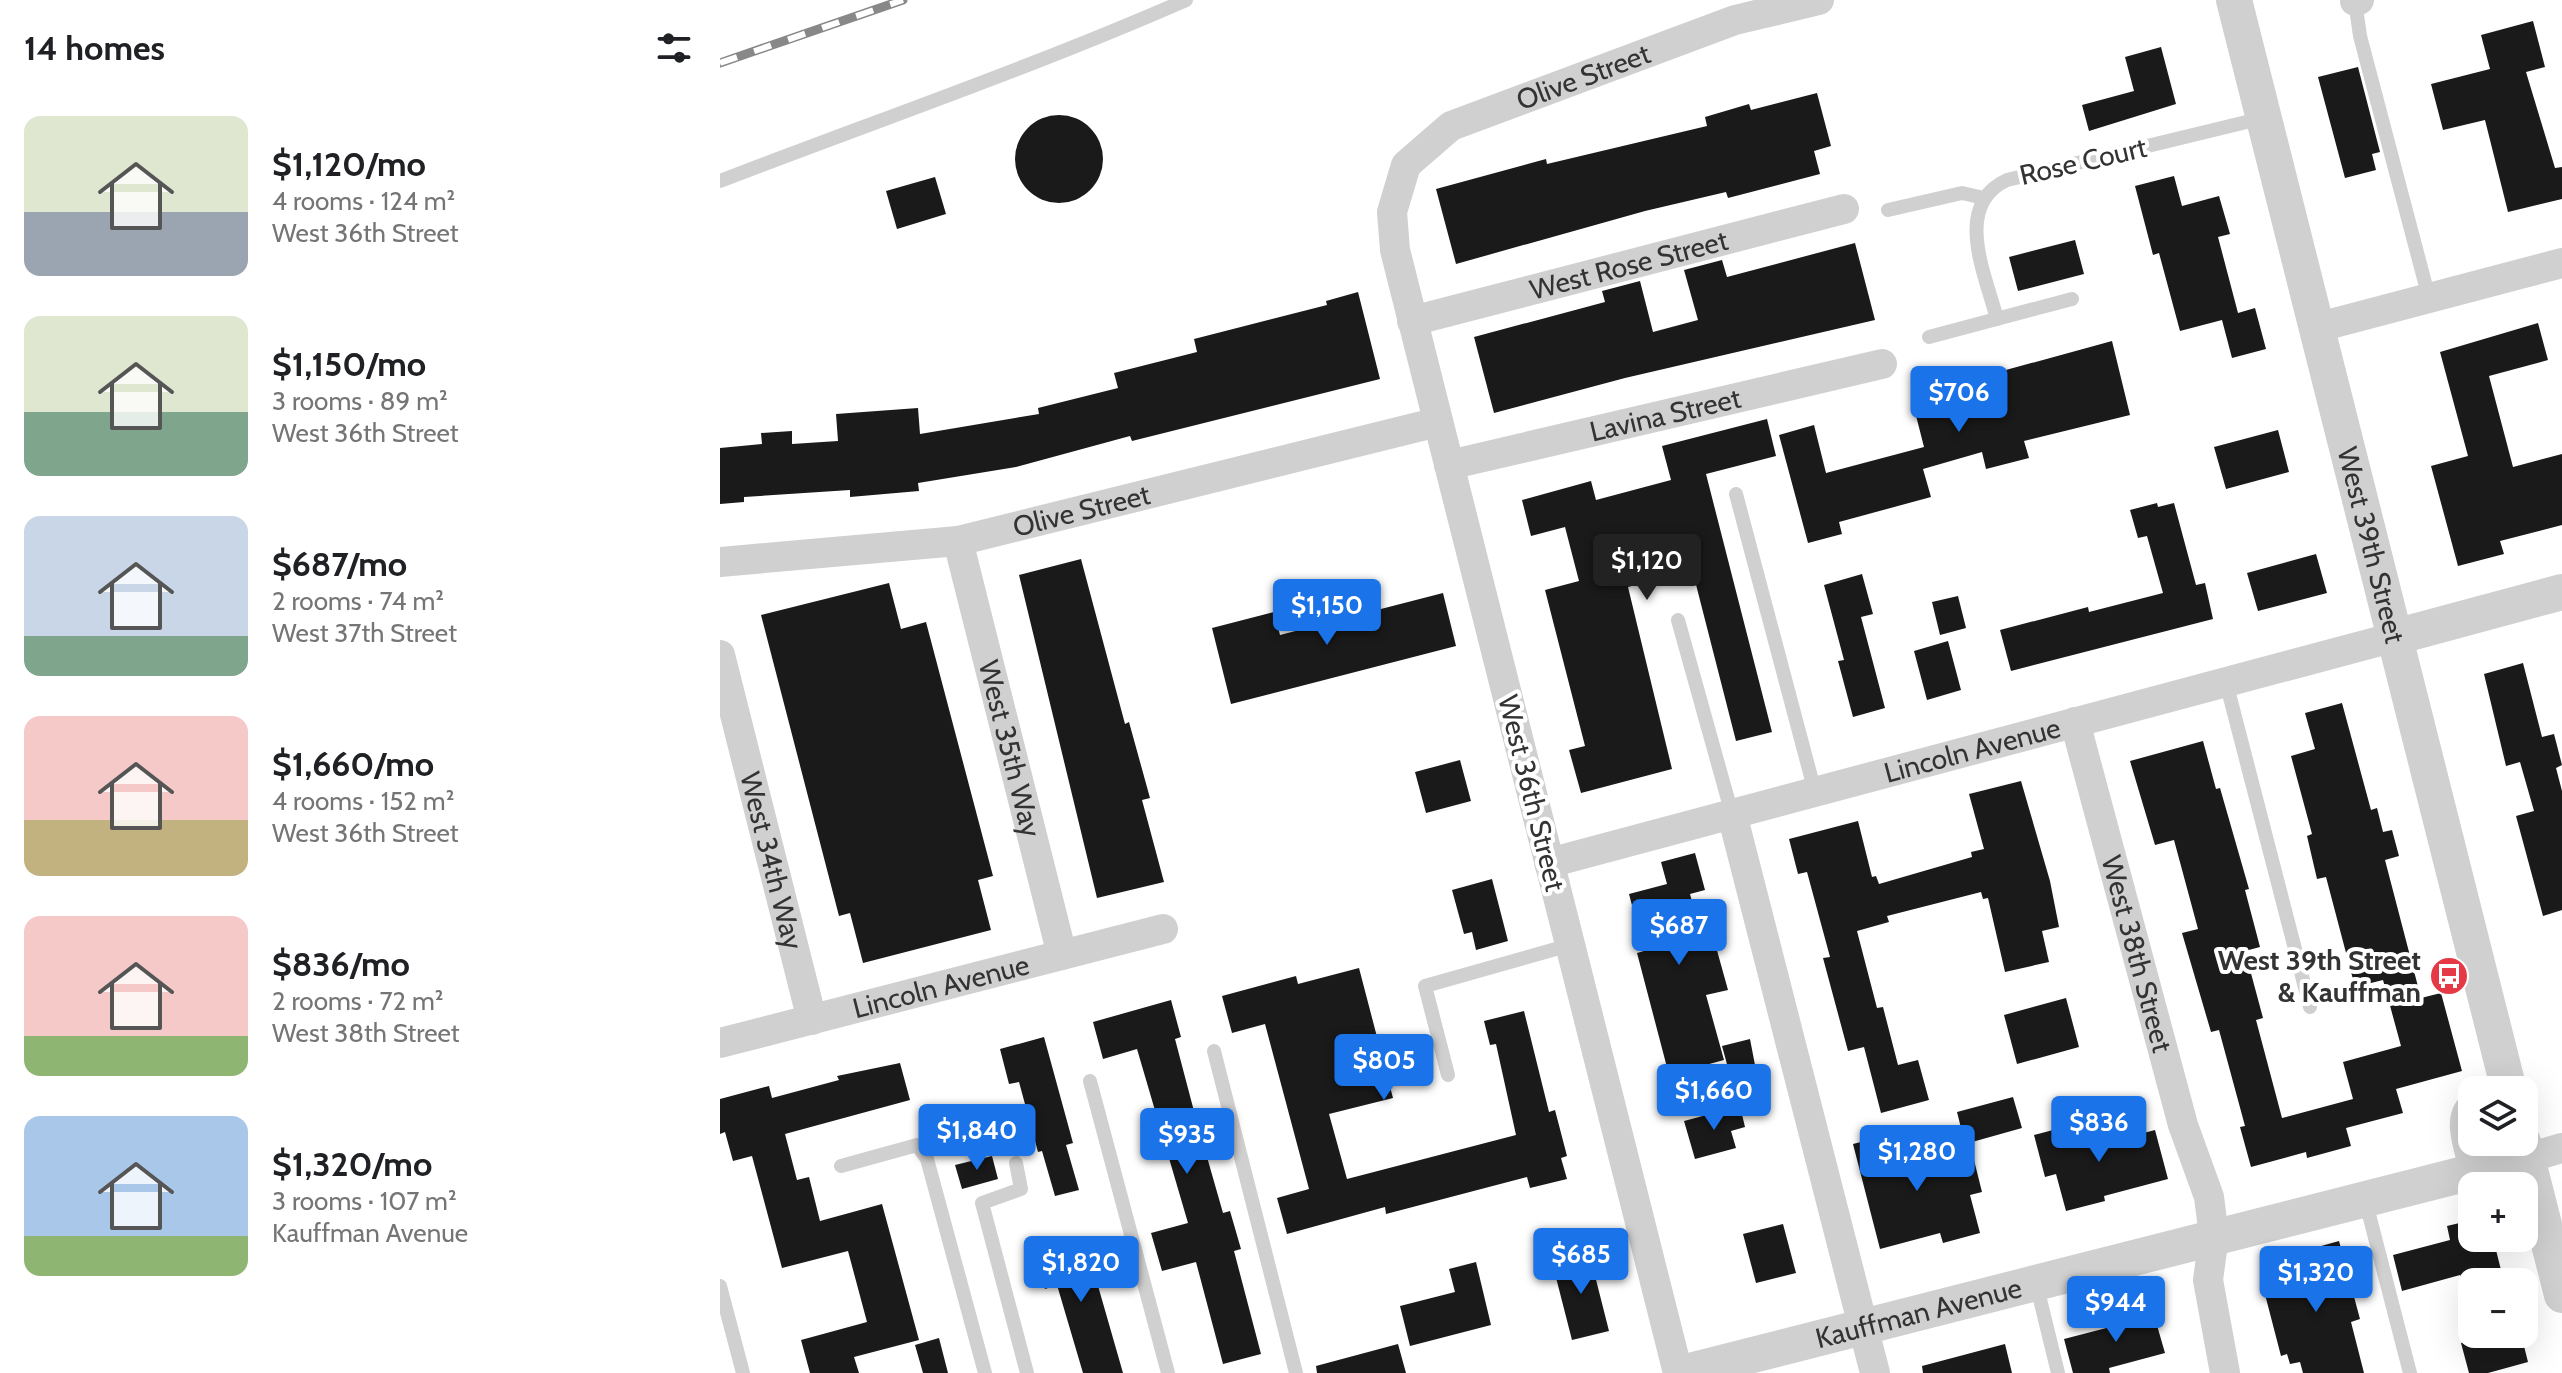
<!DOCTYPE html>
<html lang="en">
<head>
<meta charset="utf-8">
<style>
	body { margin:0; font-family:Cabin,sans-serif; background:#f6f6f6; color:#202124; height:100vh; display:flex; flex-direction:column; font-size:30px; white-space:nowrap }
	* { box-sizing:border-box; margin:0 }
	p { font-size:26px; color:#757577 }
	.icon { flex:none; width:44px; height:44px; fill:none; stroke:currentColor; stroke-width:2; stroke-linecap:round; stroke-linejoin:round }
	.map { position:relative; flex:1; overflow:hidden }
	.drawer { display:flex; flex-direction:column; background:#fff; width:720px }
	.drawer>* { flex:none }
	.fabs { position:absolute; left:1738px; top:1076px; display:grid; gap:16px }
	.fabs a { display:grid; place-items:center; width:80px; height:80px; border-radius:16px; background:#fff; box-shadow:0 8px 32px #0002; font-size:40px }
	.price { position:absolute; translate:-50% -68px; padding:0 18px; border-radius:8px; background:#1a73e8; color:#fff; font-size:26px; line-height:52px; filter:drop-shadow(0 2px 4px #0008) }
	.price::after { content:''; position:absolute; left:50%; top:48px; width:24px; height:18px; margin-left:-12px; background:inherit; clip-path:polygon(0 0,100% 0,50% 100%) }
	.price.selected { background:#222; color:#fff }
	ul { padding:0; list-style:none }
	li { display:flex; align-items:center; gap:24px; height:200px; padding:0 24px }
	li span { display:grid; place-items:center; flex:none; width:224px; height:160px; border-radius:16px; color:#555 }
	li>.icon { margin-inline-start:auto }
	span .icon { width:96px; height:96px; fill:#fffc; stroke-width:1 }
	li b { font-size:34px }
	h2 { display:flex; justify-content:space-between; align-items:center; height:96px; padding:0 24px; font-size:34px }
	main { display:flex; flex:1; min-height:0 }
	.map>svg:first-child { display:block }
	.building { fill:#1a1a1a }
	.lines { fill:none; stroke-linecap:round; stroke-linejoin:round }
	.service { stroke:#d0d0d0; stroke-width:14 }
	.minor { stroke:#d0d0d0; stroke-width:30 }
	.tertiary { stroke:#d0d0d0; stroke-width:36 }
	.rail-casing { stroke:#888; stroke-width:9 }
	.rail { stroke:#fff; stroke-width:6; stroke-dasharray:18; stroke-linecap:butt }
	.labels { text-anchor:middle; stroke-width:8; stroke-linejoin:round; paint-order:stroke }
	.street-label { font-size:28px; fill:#333; stroke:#fff }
	.poi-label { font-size:28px; font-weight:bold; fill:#333; stroke:#fff; text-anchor:end }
</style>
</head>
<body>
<main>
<section class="drawer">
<h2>14 homes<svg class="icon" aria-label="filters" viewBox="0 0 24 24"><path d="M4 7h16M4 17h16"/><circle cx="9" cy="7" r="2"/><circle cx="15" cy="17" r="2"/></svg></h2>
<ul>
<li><span style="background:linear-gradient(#dfe7d0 60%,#9aa5b1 0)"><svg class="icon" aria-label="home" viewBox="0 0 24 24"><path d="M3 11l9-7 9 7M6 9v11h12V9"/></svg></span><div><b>$1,120/mo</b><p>4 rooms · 124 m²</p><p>West 36th Street</p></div></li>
<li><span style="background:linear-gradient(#dfe7d0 60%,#7fa58c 0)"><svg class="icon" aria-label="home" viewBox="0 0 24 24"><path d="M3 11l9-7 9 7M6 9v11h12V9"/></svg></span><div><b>$1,150/mo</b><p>3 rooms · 89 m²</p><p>West 36th Street</p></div></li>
<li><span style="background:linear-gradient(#c9d6e8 75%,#7fa58c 0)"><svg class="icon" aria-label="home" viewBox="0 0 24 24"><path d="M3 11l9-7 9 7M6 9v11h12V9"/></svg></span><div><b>$687/mo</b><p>2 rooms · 74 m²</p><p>West 37th Street</p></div></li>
<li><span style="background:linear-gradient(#f6c9c9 65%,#c2b280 0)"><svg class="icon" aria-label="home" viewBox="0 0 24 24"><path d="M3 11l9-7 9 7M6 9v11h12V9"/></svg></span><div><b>$1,660/mo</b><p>4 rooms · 152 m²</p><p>West 36th Street</p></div></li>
<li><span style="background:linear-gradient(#f6c9c9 75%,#8fb573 0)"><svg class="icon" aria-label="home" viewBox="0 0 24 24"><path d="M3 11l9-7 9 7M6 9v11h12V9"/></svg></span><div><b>$836/mo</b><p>2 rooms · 72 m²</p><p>West 38th Street</p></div></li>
<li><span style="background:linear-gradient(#a9c7e8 75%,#8fb573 0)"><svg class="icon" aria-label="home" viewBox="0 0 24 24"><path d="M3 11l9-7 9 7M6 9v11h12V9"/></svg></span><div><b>$1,320/mo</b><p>3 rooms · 107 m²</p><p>Kauffman Avenue</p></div></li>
</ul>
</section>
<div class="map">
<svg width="1842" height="1373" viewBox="0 0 1842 1373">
	<rect width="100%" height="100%" fill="#fff"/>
	<path class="building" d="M1813,21L1825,67L1806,72L1835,168L1842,167V199L1788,212L1765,120L1723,130L1711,84L1770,69L1761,35Z
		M1441,47L1456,104L1369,131L1362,105L1414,91L1405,57Z
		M1638,67L1660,152L1652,154L1656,170L1625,178L1598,77Z
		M1097,93L1111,146L1094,151L1100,174L1008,198L1006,192L925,211L736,264L716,189L826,159L827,164L987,126L985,117L1029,104L1031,110Z
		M295 159a44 44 0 1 1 88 0a44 44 0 1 1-88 0Z
		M1454,176L1462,206L1499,196L1510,234L1498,237L1518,313L1535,308L1546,349L1512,358L1502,320L1460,331L1439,253L1433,255L1415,186Z
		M215,177L226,214L177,229L166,191Z
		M1355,240L1364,274L1298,291L1289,257Z
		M1135,243L1155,320L905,378L774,413L754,337L885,302L882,291L920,281L933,332L978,320L964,270L1002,260L1007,277Z
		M638,292L660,379L412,441L410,436L296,467L198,483L199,491L130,497V490L24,497V502L0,504V448L42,444L41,433L72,431V444L118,441L116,414L198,408L200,434L319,414L318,408L398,388L394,373L477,352L474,339L607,305L606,301Z
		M1818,323L1828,360L1769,376L1793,467L1842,454V525L1780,541L1784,554L1738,566L1711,466L1748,456L1720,352Z
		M1392,341L1410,415L1304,441L1309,458L1266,469L1262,452L1203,469L1211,497L1119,522L1122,534L1088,543L1059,435L1094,425L1106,473L1204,447L1191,396Z
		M1047,419L1056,456L986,474L1052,732L1016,741L972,569L908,587L952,769L861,793L849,750L865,746L825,590L859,581L845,527L811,536L802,500L871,481L876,500L951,480L942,446Z
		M1558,430L1569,472L1506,489L1494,447Z
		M1437,503L1438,507L1454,503L1476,585L1485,583L1493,619L1291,671L1280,630L1368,607L1369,612L1443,593L1427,536L1418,538L1410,510Z
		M1596,554L1607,593L1538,611L1527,573Z
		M361,559L405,724L409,722L430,798L422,800L444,882L377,898L299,575Z
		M1142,574L1153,614L1141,617L1165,708L1133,717L1118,661L1124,660L1104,585Z
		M169,583L181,629L206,622L273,876L258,880L271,930L143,963L130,913L119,916L41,615Z
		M723,593L736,646L511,704L492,628L554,612L560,635Z
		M1238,596L1246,628L1220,635L1212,602Z
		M1228,641L1241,690L1207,700L1194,651Z
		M1803,663L1822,737L1834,734L1842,765L1836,768L1842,791V910L1823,916L1796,816L1814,811L1800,762L1786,766L1764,674Z
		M1622,703L1651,810L1657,808L1663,832L1672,830L1679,856L1665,860L1701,998L1721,993L1742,1071L1676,1089L1683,1113L1626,1128L1631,1146L1587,1158L1586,1152L1531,1167L1520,1127L1525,1126L1499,1030L1491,1032L1462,933L1478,929L1454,840L1435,845L1410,761L1483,741L1496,789L1500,788L1529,889L1525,890L1540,947L1525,951L1543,1018L1536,1020L1562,1118L1633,1099L1623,1062L1681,1046L1663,980L1635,987L1606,877L1597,879L1587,836L1592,834L1571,756L1595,749L1585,713Z
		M740,760L751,801L706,813L695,772Z
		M1301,781L1330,881L1339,927L1322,931L1329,962L1285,972L1268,898L1263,899L1261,892L1167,916L1169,922L1137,931L1157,1008L1163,1007L1178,1065L1198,1060L1209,1100L1161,1113L1144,1047L1128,1051L1103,958L1110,957L1087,872L1078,874L1069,839L1138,821L1152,877L1156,876L1159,884L1252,857L1251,852L1264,849L1249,794Z
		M975,853L985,890L970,894L982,939L993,936L1008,990L986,995L1004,1060L949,1075L917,953L924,951L909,894L947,884L941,862Z
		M772,879L788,941L756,950L752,932L744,934L732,890Z
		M639,968L673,1098L609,1114L627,1179L796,1135L776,1044L770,1045L764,1021L804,1011L829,1112L835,1110L847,1156L841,1158L847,1179L810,1188L807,1177L666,1214L665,1207L567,1234L557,1198L589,1189L545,1024L512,1033L502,996L576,976L578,984Z
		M1346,998L1359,1047L1297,1064L1284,1015Z
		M451,1000L461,1037L455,1039L475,1115L503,1213L510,1211L521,1249L514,1251L541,1354L503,1364L476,1262L442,1271L431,1233L468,1223L417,1049L383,1059L373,1022Z
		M324,1037L353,1143L346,1145L359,1190L335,1196L322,1151L318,1152L299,1082L289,1084L280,1049Z
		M1030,1039L1040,1091L1016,1097L1002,1046Z
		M180,1063L190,1100L65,1134L77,1180L89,1177L100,1221L162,1204L199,1340L134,1357L139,1373H90L81,1340L147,1322L128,1251L62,1268L32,1156L13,1161L5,1132L0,1134V1099L49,1086L52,1098L119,1080L117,1076Z
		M1293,1097L1302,1128L1245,1144L1237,1112Z
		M1020,1106L1025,1127L1011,1131L1016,1148L975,1159L964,1121Z
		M1364,1122L1371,1147L1435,1130L1448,1179L1384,1196L1385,1201L1346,1211L1336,1174L1325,1177L1314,1135Z
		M1180,1132L1189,1169L1252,1152L1262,1192L1250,1195L1260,1233L1223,1243L1220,1233L1160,1249L1133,1144Z
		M272,1156L278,1179L242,1189L235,1165Z
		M1752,1220V1238H1773L1784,1282H1752V1292L1744,1293L1740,1275L1682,1291L1673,1255L1730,1240L1727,1226Z
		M1063,1224L1076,1273L1036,1283L1023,1234Z
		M364,1237L399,1359L403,1373H363L337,1285L325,1289L314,1252Z
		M1619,1241L1640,1319L1631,1322L1644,1373H1583L1580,1362L1570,1364L1567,1354L1561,1356L1541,1279L1598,1264L1594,1248Z
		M869,1252L889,1331L852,1340L832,1262Z
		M756,1262L771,1325L690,1346L680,1306L735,1292L729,1269Z
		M1432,1308L1445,1353L1389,1368L1390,1373H1353L1344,1339L1398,1325L1396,1318Z
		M1755,1334H1801L1808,1362L1768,1373H1749L1741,1343L1756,1339Z
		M219,1338L228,1373H203L195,1345Z
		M678,1344L686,1373H597L596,1366Z
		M1285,1344L1292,1373H1203L1202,1366Z"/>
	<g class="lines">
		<path class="service" d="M1635,1L1640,36L1709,298
			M0,181C156,121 313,67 466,0
			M1168,210L1242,193L1264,198
			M1277,319C1266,276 1232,205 1287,180L1543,118
			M1209,337L1352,299
			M1016,494L1095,792
			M958,620L1012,814
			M1506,682L1590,1007
			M494,1051L576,1373
			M728,1075L705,986L850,945
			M370,1081L448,1373
			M296,1163L301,1189L262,1203L307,1373
			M121,1166L197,1145L207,1159L265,1373
			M1747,1173C1741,1148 1725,1112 1752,1097
			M1645,1199L1690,1373
			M1316,1283L1338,1373
			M0,1286L23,1373"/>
		<g class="minor">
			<path d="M1635,1L1639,0"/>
			<path id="s1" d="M692,321L1124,209"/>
			<path d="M1599,327L1842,263"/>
			<path id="s2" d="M729,465L1162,364"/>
			<path id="s3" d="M238,541L342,955"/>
			<path id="s4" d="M0,562L238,541L718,422"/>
			<path id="s5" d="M0,655L92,1020"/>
			<path id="s6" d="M1355,722L1463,1125L1489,1197L1494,1236L1488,1280L1505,1373"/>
			<path d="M1012,814L1155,1373"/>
			<path id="s7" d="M829,863L1675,637"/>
			<path id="s8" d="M0,1043L443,929"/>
			<path d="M1807,1158L1842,1148"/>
			<path id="s9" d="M958,1373L675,250L672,212L686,165L731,126L1015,20L1099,0"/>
		</g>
		<g class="tertiary">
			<path id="s10" d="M1514,0L1789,1090"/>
			<path d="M1675,637L1842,592"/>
			<path d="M1803,1142L1842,1295"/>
			<path id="s11" d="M962,1373L1807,1158"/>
		</g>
		<g class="rail-casing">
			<path id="rail" d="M0,63L183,0"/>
		</g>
		<use href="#rail" class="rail"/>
	</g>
	<defs>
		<g id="bus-disc" transform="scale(2)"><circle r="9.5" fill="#e63946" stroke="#fff"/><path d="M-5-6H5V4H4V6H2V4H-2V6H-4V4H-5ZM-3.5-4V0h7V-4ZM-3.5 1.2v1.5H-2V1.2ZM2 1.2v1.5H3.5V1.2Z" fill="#fff"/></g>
	</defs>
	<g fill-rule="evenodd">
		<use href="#bus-disc" x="1729" y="976"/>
	</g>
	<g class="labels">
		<g class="street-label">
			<text dy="10" stroke="none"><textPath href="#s9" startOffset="1446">Olive Street</textPath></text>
			<text transform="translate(1363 161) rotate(-13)" y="10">Rose Court</text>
			<text dy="10" stroke="none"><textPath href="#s1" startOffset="224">West Rose Street</textPath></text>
			<text dy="10" stroke="none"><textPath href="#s2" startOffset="222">Lavina Street</textPath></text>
			<text dy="10" stroke="none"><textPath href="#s4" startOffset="366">Olive Street</textPath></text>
			<text dy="10" stroke="none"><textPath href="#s10" startOffset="562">West 39th Street</textPath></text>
			<text dy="10" stroke="none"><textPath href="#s3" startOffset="214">West 35th Way</textPath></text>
			<text dy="10" stroke="none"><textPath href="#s7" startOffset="438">Lincoln Avenue</textPath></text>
			<text transform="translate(812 793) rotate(76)" y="10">West 36th Street</text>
			<text dy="10" stroke="none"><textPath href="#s5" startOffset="212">West 34th Way</textPath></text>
			<text dy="10" stroke="none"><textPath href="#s6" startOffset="240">West 38th Street</textPath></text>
			<text dy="10" stroke="none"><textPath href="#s8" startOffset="228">Lincoln Avenue</textPath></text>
			<text dy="10" stroke="none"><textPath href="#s11" startOffset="244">Kauffman Avenue</textPath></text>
		</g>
		<g class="poi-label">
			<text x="1701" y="970">West 39th Street<tspan x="1701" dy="32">&amp; Kauffman</tspan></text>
		</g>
	</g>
</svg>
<div class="fabs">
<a><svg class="icon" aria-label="layers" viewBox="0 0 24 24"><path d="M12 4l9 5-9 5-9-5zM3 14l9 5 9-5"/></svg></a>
<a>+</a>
<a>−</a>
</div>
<b class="price" style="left:1239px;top:434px">$706</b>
<b class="price selected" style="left:927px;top:602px">$1,120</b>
<b class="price" style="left:607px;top:647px">$1,150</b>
<b class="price" style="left:959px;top:967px">$687</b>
<b class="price" style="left:664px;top:1102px">$805</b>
<b class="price" style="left:994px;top:1132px">$1,660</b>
<b class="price" style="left:1379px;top:1164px">$836</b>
<b class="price" style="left:257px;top:1172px">$1,840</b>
<b class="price" style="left:467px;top:1176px">$935</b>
<b class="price" style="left:1197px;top:1193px">$1,280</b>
<b class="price" style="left:861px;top:1296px">$685</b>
<b class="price" style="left:361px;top:1304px">$1,820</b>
<b class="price" style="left:1596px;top:1314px">$1,320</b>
<b class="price" style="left:1396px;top:1344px">$944</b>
</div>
</main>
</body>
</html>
